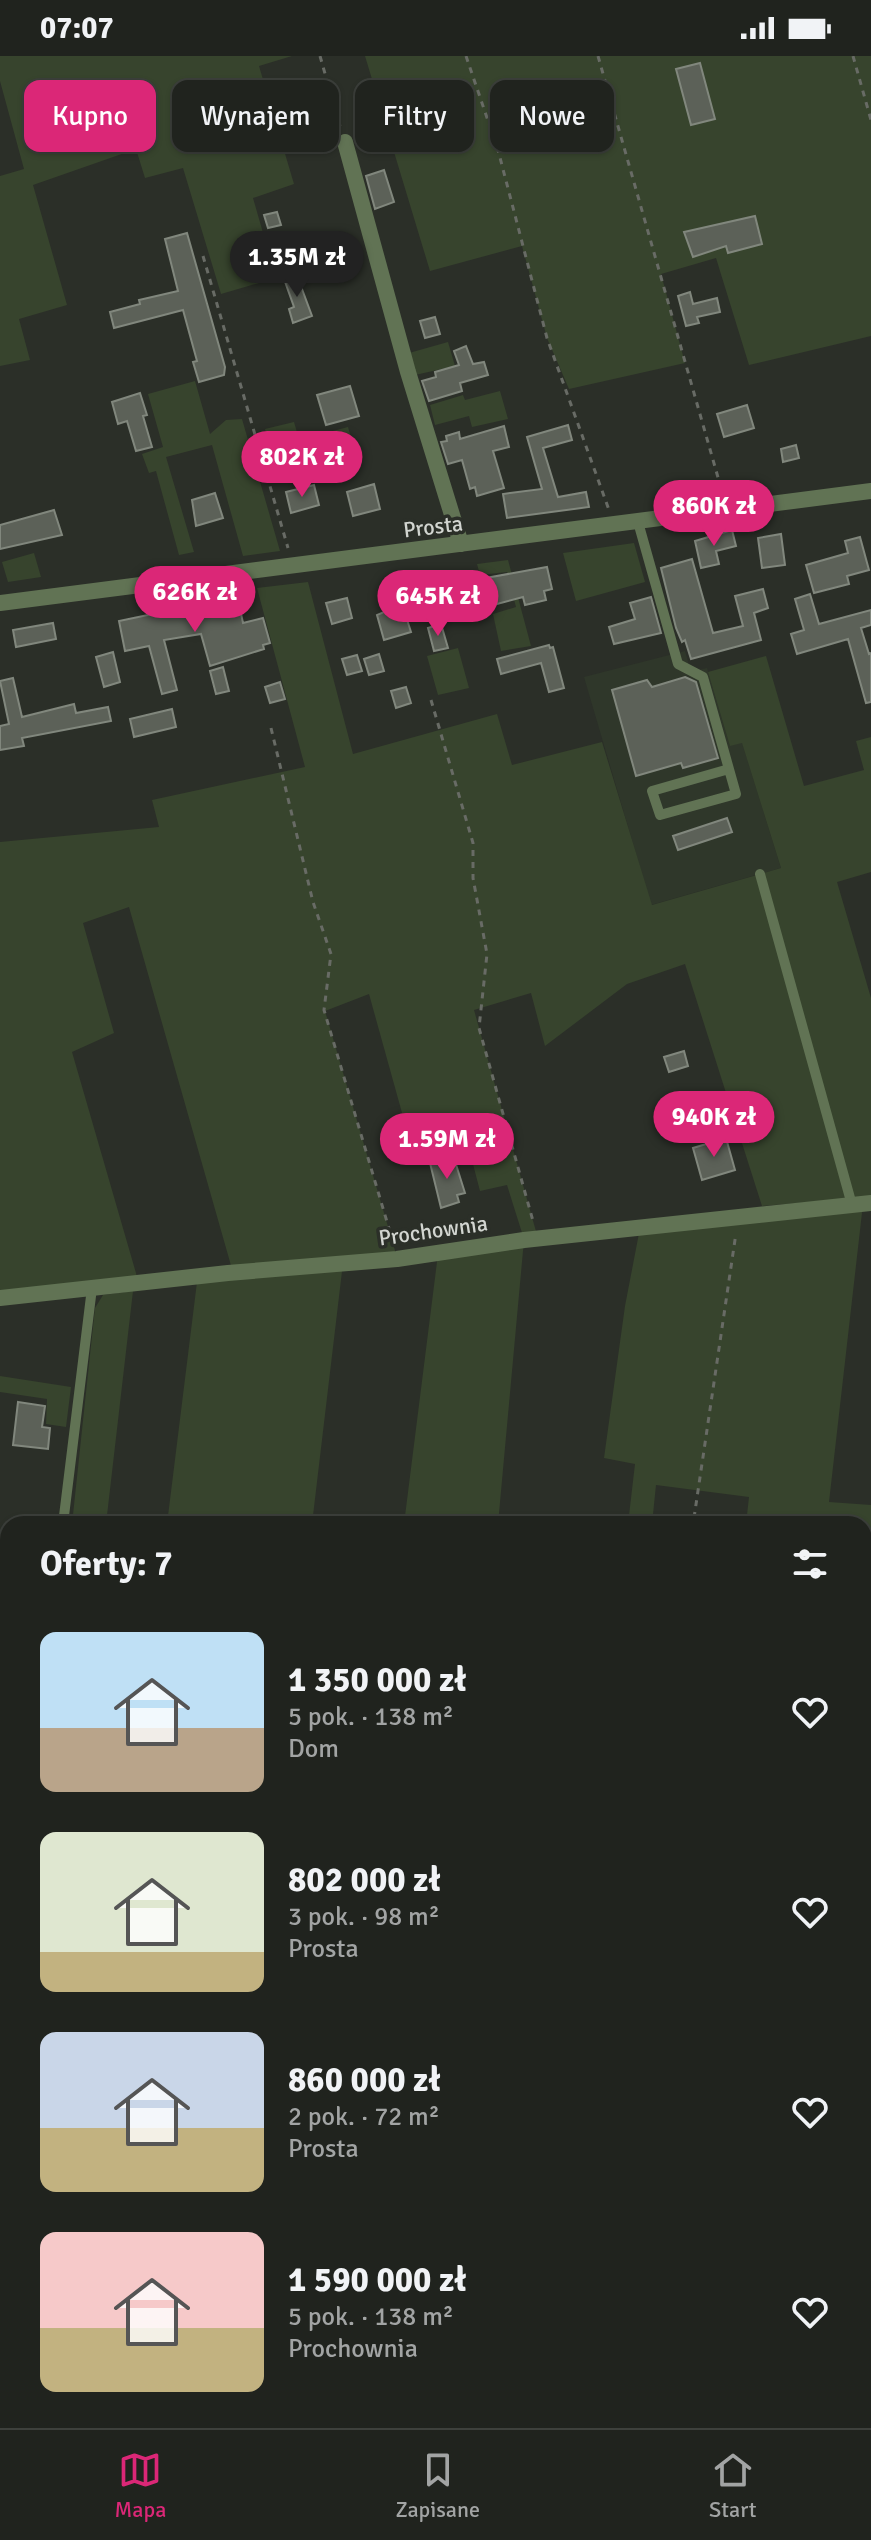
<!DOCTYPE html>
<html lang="pl">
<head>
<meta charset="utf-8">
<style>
	body { margin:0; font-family:Signika,sans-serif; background:#2d2f2b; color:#f1f3f6; height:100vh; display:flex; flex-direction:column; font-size:30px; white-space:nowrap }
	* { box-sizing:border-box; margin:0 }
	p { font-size:26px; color:#a2a4a4 }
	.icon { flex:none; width:44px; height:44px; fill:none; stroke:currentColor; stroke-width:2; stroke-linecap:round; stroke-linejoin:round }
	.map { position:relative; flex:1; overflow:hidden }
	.side { position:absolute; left:0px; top:1460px; width:872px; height:912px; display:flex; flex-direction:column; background:#20231e; border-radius:24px 24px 0 0; box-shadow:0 2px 6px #0004,0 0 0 2px #3d403c }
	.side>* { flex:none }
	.guide { position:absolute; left:24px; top:24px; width:824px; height:72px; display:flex; gap:16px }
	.price { position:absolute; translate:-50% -68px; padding:0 18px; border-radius:28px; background:#db2777; color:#fff; font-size:26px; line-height:52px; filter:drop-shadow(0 2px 4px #0008) }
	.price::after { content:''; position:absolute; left:50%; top:48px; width:24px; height:18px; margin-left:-12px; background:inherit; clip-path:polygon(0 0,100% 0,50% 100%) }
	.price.on { background:#222; color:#fff }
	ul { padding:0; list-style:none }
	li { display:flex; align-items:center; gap:24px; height:200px; padding:0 40px }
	li span { display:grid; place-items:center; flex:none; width:224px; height:160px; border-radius:16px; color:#555 }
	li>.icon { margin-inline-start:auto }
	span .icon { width:96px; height:96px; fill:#fffc; stroke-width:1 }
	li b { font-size:34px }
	h2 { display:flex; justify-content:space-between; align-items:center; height:96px; padding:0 40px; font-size:34px }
	.chip { padding:0 28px; border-radius:16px; background:#20231e; box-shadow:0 2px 6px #0004,0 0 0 2px #3d403c; font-size:28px; line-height:72px }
	.chip.on { background:#db2777; color:#fff }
	.status { display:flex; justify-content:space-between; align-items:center; height:56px; padding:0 40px; background:#20231e; direction:ltr }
	.status svg { height:22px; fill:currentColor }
	.tabs { display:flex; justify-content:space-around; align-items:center; height:112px; border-top:2px solid #3d403c; background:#20231e; font-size:22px; color:#a2a4a4 }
	.tabs a { display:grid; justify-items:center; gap:4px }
	.tabs .on { color:#db2777 }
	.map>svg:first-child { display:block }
	.built { fill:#2f372a }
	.green { fill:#37442d }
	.building { fill:#5c6158; stroke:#81877d; stroke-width:2 }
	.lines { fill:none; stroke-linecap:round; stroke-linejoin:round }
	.path { stroke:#686b65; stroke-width:3; stroke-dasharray:6 6; stroke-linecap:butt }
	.service { stroke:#617354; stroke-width:10 }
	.minor { stroke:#617354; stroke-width:16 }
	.tertiary { stroke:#617354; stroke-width:16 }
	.labels { text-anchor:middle; stroke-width:7; stroke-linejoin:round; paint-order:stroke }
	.street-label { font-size:22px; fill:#d2d5d0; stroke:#2b2f28 }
</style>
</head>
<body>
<div class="status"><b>07:07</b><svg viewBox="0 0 49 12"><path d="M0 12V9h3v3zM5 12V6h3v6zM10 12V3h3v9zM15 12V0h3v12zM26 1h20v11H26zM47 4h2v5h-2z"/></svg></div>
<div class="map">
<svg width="871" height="2372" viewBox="0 0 871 2372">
	<rect width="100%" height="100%" fill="#2b2f28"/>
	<path class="built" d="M685,595L691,616L707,612L730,689L742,686L781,812L651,849L584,621Z"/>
	<path class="green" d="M0,0H292L259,10L294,128L253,142L276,222L221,238L183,112L145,122L136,93L33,129L67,249L19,263L30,304L0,310V120L24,113L0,25Z
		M365,0H871V280L749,309L716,202L661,218L685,307L569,333L547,282L522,190L430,215Z
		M448,286L455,310L415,319L409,297Z
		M195,325L210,378L226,364L242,363L280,495L243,500L212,389L166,401L194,496L179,499L156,415L149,417L142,398L163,391L148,338Z
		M500,335L508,363L472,371L469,360L435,369L430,349L463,339L465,344Z
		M294,366L308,414L278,422L265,373Z
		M348,371L359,409L340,414L329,376Z
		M634,487L645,526L576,545L563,497Z
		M34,497L41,521L8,526L2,506Z
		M508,504L531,590L501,595L493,558L516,551L507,516L480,519L477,508Z
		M308,526L353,698L497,658L512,709L602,686L652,849L781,812L742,687L730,690L708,616L766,600L804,730L864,714L856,685L871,681V816L837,826L871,942V1141L762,1150L685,908L627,928L545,990L531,937L474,954L537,1179L523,1180L507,1129L480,1135L462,1066L409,1082L369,938L325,955L396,1198L232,1213L129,851L83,867L114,977L72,996L138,1224L0,1237V786L159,771L152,744L305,711L257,532Z
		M458,592L469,632L438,639L427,600Z
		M863,1148L829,1446L871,1449V1885L864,1884V1468H746L749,1441L656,1429L652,1468H628L635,1408L604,1402L625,1250L640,1172Z
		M524,1184L498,1468H404L438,1198Z
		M343,1207L312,1468H167L197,1226Z
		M133,1235L106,1468H72L95,1252L103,1239Z
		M0,1320L71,1331L66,1371L46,1368L47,1343L0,1336Z
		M871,1931V2005L864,2003V1994Z
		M0,2333H8L5,2351L8,2352V2364H212L211,2372H0Z
		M306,2364H491L490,2372H305Z
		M523,2364H632L631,2372H522Z"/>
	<path class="building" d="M700,7L715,63L691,69L676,13Z
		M384,114L394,146L375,153L366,120Z
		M277,156L281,169L268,172L264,159Z
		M755,160L762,188L728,197L726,190L693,201L684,176Z
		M187,177L225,311L224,319L199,326L193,306L197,305L183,254L114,272L110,256L140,248L139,244L178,235L165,183Z
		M296,217L312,260L293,267L289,253L294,251L283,220Z
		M690,236L693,248L717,242L720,256L697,261L699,267L686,270L678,240Z
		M435,261L440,278L425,282L420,265Z
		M466,290L473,308L484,306L488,319L460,327L462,335L429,345L422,325L436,321L435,316L459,309L454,295Z
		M350,330L359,360L326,369L317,339Z
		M140,337L147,359L143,360L152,391L136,395L127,365L118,368L112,346Z
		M747,349L754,372L724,381L717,358Z
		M568,369L572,384L543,392L558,441L586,436L589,451L507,462L503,438L542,433L527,381Z
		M504,370L509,391L493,395L504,432L477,440L475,431L470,433L462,404L448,408L441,386L447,385L446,380L459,376L460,383Z
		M796,389L799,402L783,406L781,393Z
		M374,428L380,453L353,460L347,436Z
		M314,429L319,449L291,457L286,436Z
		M215,437L223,462L196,470L192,444Z
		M54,454L62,479L0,493V469Z
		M732,474L736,490L716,495L719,508L701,512L695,485Z
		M781,478L785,509L762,512L758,482Z
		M860,481L869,514L847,520L849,528L814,537L806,509L848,497L845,485Z
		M692,503L713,577L743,570L735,540L763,533L768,552L754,557L761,584L691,603L685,584L682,586L676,572L661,512Z
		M547,511L552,533L544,535L546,544L525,549L523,541L497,548L496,543L485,545L480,523Z
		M448,519L454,541L445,544L446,548L431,552L424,526Z
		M810,538L819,568L871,554V569L861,572L869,598L871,597V646L866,647L848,583L797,598L791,578L804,574L795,543Z
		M237,539L243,567L263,562L270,587L263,589L264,593L210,610L201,578L164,584L177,634L162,638L149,590L125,595L119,565L172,554L171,548L196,544L197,548Z
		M651,541L661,577L614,588L609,571L635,563L630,547Z
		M347,542L352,562L332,568L326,547Z
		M402,548L411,576L384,584L377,559Z
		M53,567L56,583L16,591L13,574Z
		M441,568L448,592L434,595L428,572Z
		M549,589L550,592L553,591L564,632L549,636L541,607L501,618L497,603Z
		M113,596L120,626L104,631L96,601Z
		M379,598L384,615L369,619L364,603Z
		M357,599L362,615L347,619L342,603Z
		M223,611L229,635L216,638L210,615Z
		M685,621L696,626L718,702L683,712L681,707L636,720L612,634L647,624L652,631Z
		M13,622L22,661L74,648L76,657L108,651L111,665L22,682L24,690L0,694V670L9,668L0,625Z
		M280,626L285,643L270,647L265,631Z
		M406,631L411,647L396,652L391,635Z
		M172,653L176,671L134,681L130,663Z
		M727,762L732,776L678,794L673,780Z
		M684,995L688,1010L669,1016L664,1001Z
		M726,1082L735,1114L702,1124L693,1092Z
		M453,1099L465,1137L457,1139L459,1146L441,1152L430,1107Z
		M18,1346L45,1350L42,1371L50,1372L48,1393L13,1389Z"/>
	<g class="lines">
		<path class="path" d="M320,0L340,70
			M466,0L498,94L547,282L609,454
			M598,0L723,439
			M853,0L871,64
			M203,200L288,492
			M431,644L473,787V822L487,898L479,972L533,1165
			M271,672L313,846L331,898L324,954L393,1186
			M694,1462L736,1177"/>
		<path class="service" d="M638,466L678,608L703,621L736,738L660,759L652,735L729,713
			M760,818L852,1149
			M63,1468L92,1232
			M828,2372L829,2364"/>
		<path class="minor" d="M345,86L408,316L461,488
			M0,547L871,435
			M0,1242L228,1217L397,1203L524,1184L871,1147"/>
		<path class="tertiary" d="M0,2044L8,2045
			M864,2141L871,2142"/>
	</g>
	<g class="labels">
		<g class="street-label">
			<text transform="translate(433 470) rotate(-7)" y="8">Prosta</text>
			<text transform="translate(433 1174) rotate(-8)" y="8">Prochownia</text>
		</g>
	</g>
</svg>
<b class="price on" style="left:297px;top:243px">1.35M zł</b>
<b class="price" style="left:302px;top:443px">802K zł</b>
<b class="price" style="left:714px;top:492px">860K zł</b>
<b class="price" style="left:195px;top:578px">626K zł</b>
<b class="price" style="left:438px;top:582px">645K zł</b>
<b class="price" style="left:714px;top:1103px">940K zł</b>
<b class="price" style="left:447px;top:1125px">1.59M zł</b>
<div class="guide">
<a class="chip on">Kupno</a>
<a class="chip">Wynajem</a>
<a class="chip">Filtry</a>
<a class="chip">Nowe</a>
</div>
<section class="side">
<h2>Oferty: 7<svg class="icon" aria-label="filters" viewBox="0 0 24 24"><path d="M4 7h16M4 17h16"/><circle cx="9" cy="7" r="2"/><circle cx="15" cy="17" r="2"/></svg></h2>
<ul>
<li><span style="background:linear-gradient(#bfe0f5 60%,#b9a48a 0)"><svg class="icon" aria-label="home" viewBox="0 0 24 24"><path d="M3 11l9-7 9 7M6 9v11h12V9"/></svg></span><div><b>1 350 000 zł</b><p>5 pok. · 138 m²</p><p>Dom</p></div><svg class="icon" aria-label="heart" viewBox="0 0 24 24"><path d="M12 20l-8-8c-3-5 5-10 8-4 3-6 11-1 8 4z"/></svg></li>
<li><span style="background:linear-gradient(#dfe7d0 75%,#c2b280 0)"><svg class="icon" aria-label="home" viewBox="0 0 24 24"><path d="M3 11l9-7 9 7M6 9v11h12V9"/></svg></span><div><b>802 000 zł</b><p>3 pok. · 98 m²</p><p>Prosta</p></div><svg class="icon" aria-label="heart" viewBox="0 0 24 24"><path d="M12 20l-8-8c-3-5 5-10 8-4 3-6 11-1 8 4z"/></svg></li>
<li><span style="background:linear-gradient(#c9d6e8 60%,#c2b280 0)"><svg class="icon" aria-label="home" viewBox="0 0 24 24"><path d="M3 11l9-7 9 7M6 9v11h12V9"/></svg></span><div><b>860 000 zł</b><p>2 pok. · 72 m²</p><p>Prosta</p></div><svg class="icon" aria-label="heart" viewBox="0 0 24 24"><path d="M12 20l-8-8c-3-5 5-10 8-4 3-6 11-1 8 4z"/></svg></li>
<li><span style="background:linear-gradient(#f6c9c9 60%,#c2b280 0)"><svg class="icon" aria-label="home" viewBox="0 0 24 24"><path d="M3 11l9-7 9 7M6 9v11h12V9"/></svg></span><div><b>1 590 000 zł</b><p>5 pok. · 138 m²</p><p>Prochownia</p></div><svg class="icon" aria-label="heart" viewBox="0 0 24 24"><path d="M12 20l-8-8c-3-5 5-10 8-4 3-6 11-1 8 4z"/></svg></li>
</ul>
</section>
</div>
<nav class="tabs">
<a class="on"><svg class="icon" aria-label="map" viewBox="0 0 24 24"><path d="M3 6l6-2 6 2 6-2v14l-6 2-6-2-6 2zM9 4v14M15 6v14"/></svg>Mapa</a>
<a><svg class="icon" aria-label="saved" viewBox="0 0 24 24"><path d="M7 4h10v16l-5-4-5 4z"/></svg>Zapisane</a>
<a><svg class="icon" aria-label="home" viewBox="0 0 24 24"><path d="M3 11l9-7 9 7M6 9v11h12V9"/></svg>Start</a>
</nav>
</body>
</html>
